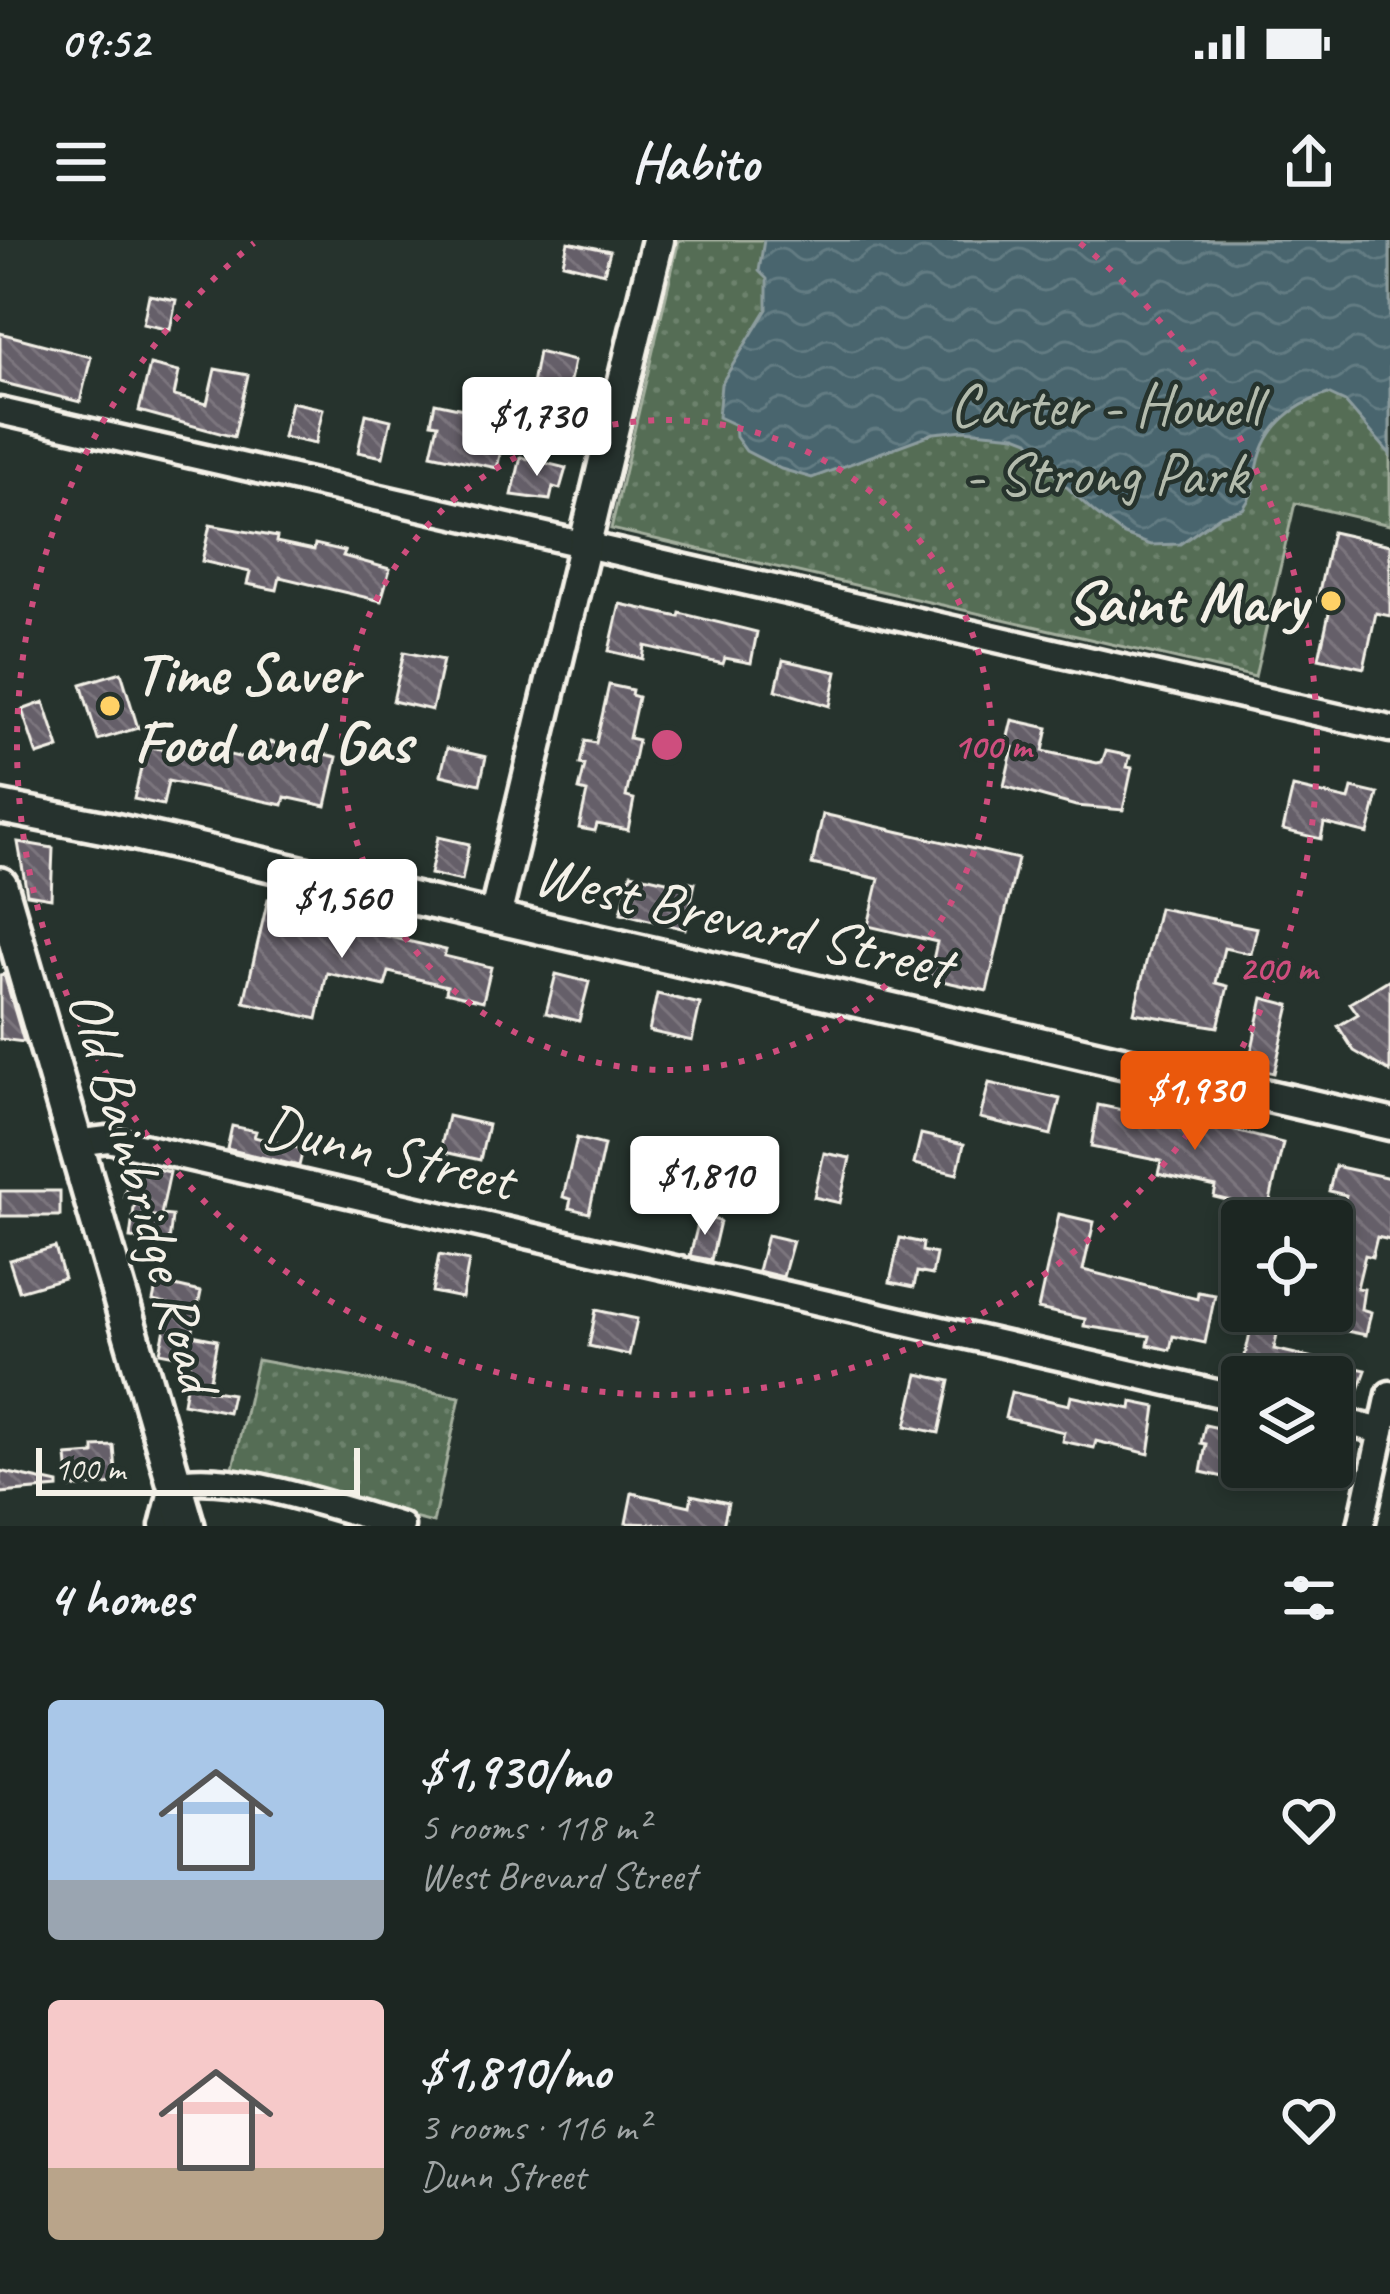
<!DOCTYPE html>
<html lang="en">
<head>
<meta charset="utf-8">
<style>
	body { margin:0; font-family:Caveat,sans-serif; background:#29322f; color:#f1f3f6; height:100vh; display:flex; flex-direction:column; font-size:45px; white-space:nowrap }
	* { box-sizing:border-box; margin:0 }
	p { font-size:39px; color:#a0a5a5 }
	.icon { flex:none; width:66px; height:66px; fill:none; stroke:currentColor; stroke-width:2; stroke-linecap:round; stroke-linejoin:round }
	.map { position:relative; height:1286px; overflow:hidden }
	.details { display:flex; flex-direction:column; background:#1c2622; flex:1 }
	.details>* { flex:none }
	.buttons { position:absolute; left:1221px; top:960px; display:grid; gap:24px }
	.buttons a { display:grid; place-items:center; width:132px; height:132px; border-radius:12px; background:#1c2622; box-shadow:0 6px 18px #0003,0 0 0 3px #3a4340; font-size:60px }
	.scale { position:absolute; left:36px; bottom:30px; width:324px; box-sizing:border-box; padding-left:12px; border:6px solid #f4f1e8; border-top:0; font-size:33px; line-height:42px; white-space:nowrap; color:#f4f1e8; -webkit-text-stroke:9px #26332d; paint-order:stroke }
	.price { position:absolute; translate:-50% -102px; padding:0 27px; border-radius:12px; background:#fff; color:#222; font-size:39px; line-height:78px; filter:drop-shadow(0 3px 6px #0008) }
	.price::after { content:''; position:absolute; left:50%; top:72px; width:36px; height:27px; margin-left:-18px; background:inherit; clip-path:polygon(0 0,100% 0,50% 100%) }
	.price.on { background:#ea580c; color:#fff }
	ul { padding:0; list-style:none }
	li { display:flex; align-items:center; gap:36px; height:300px; padding:0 48px }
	li span { display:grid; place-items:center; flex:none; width:336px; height:240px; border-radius:12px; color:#555 }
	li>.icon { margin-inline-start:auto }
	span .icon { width:144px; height:144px; fill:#fffc; stroke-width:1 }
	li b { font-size:51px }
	h2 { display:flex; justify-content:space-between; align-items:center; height:144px; padding:0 48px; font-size:51px }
	.status { display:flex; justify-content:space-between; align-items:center; height:84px; padding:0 60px; background:#1c2622; direction:ltr }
	.status svg { height:33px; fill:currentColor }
	header { display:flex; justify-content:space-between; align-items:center; height:156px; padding:0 48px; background:#1c2622; font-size:54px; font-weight:800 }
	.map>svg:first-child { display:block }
	.green { fill:url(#green-dots); stroke:#a4af9e; stroke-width:3 }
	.water { fill:url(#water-waves); stroke:#8d9d9f; stroke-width:3 }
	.building { fill:url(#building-back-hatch); stroke:#f4f1e8; stroke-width:3 }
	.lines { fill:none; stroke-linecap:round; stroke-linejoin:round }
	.minor-casing { stroke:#f4f1e8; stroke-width:33 }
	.tertiary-casing { stroke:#f4f1e8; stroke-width:39 }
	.secondary-casing { stroke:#f4f1e8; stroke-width:42 }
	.minor { stroke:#26332d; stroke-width:24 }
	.tertiary { stroke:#26332d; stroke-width:30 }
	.secondary { stroke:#26332d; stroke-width:33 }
	.ring { fill:none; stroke:#ce4e7e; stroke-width:6; stroke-dasharray:6 12 }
	.poi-dot { fill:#ffd166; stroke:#26332d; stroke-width:4.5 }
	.labels { text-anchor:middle; stroke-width:9; stroke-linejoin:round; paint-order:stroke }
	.park-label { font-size:60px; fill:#b4bcad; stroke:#26332d }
	.poi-label { font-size:60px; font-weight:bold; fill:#f4f1e8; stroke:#26332d; text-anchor:end }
	.street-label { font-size:60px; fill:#f4f1e8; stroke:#26332d }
	.centre { fill:#ce4e7e; stroke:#26332d; stroke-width:6 }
	.ring-label { font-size:36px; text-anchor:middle; font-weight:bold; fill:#ce4e7e; stroke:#26332d; stroke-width:9; stroke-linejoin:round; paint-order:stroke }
</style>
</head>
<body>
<div class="status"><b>09:52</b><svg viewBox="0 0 49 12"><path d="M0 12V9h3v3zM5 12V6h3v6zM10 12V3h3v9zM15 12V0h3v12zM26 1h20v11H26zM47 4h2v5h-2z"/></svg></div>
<header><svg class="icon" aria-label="menu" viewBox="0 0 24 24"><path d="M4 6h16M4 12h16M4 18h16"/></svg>Habito<svg class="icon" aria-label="share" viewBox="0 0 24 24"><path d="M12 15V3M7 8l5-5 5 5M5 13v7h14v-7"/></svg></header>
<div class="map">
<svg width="1390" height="1286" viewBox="0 0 1390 1286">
	<defs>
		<pattern id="green-dots" width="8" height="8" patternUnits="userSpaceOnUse" patternTransform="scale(3)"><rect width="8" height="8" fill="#546d54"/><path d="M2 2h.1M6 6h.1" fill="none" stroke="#6d826d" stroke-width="1.8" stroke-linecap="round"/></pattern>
		<pattern id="water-waves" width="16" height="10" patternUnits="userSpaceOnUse" patternTransform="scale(3)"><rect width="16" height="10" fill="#48656e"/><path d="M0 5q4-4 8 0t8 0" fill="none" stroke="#637c83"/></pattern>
		<pattern id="building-back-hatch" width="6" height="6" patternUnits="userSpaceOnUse" patternTransform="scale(3)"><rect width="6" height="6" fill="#655f69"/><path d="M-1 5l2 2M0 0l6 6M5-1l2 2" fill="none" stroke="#7c767e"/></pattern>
	</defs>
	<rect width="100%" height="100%" fill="#26332d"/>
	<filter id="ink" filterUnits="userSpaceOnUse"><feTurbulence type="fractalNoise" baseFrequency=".00833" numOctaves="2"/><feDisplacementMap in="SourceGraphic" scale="24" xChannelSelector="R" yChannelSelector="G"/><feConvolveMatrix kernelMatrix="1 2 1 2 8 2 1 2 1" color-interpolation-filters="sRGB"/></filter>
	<g filter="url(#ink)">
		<path class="green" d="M679,0H1390V285L1295,263L1255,437L611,289Z
			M257,1120L460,1157L433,1283L232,1232Z"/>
		<path class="water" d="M764,0H1390V214L1345,162L1328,154C1293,165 1266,186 1258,225C1254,243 1254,254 1243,269L1221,275L1180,304L1151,305L1124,295L1095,273L1058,239L1029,200L1016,195L964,190L934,193L812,238L781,229L746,211L736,197L735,185L718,177L721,144L767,69V39L759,31Z"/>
		<path class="building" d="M568,2L610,11L604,33L563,23Z
			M149,55L176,60L170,90L143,84Z
			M0,93L91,117L80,162L0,142Z
			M538,112L574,121L562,180L527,172Z
			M150,125L179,132L174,156L207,164L215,129L248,135L234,197L139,171Z
			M291,162L323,169L315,204L283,197Z
			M435,163L477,172L475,183L493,187L490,203L502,206L497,228L431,214L438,184L431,183Z
			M366,174L391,180L383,217L358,212Z
			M521,217L566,228L560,249L553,247L550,260L512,255Z
			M210,285L277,297L276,302L314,310L315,304L345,311L343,316L390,329L381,361L280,337L277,350L247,344L250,332L202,321Z
			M1332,292L1390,305V376L1376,373L1364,428L1319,418L1331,364L1317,361Z
			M620,364L679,377L680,373L757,392L751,423L725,418L723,424L645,406L643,419L609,411Z
			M404,412L443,420L432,470L393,461Z
			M783,420L837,432L830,466L776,450Z
			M121,432L138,488L98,500L81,444Z
			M609,445L632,450L631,455L638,457L629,498L638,500L626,557L634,559L628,590L597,584L595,591L579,588L587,552L579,550L585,525L580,524L585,501L596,503Z
			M44,462L59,508L37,515L22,470Z
			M1012,480L1048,488L1043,511L1097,523L1102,522L1106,511L1130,516L1127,527L1132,528L1123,570L1076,566L1004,546L1013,507L1006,505Z
			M270,502L337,517L326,566L285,557L283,565L168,541L163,565L134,559L146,506L206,519L208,510L265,523Z
			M447,508L486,517L480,544L441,535Z
			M1293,547L1349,560L1352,548L1378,554L1368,594L1324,583L1321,599L1283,590Z
			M823,574L1018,619L987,751L929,738L937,702L868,686L879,639L812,624Z
			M438,597L469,604L462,641L430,634Z
			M18,602L53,608L51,658L27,654Z
			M631,633L675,643L676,639L695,643L685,689L621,673Z
			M268,659L341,676L339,685L446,710L444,716L491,727L483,761L446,752L447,746L389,732L385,746L327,733L317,779L244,762Z
			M1159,668L1257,688L1251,714L1224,708L1216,743L1228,746L1218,787L1134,773Z
			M4,734L24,802L0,799V735Z
			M556,734L589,742L579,781L546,773Z
			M1390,739V832L1354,811L1338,786L1358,774L1350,763Z
			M657,754L700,764L692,801L649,791Z
			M1263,758L1290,765L1274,833L1248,827Z
			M989,843L1060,859L1051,895L980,878Z
			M1098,865L1171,880L1172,875L1283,903L1268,970L1214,957L1216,947L1158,934L1161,921L1091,907Z
			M448,876L488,885L480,920L440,911Z
			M232,886L256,891L254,897L303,909L299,926L227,909Z
			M921,894L964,904L957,934L914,924Z
			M577,898L604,905L589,973L569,968L571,959L563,957Z
			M824,913L850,918L840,963L814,957Z
			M132,924L170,932L161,975L172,976L169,1003L130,998L132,983L156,976H133L135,960L124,957Z
			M1335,926L1390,938V1000L1377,997L1372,1017L1365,1015L1357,1048L1364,1049L1361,1069L1371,1072L1366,1095L1321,1086L1324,1071H1332L1336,1016L1332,1014L1346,955L1329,951Z
			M0,951H60V976H0Z
			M1059,974L1094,982L1083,1030L1197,1059L1198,1052L1215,1055L1205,1103L1173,1096L1170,1110L1148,1105L1150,1096L1084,1086L1085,1079L1038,1069Z
			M700,976L720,981L711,1020L690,1016Z
			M767,995L793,1001L783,1037L758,1031Z
			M900,998L923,1003L922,1011L936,1014L932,1035L917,1032L914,1047L890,1042Z
			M55,1007L64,1038L19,1051L9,1020Z
			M439,1015L469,1021L462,1058L432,1052Z
			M157,1042L201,1052L192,1095L217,1100L208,1150L232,1154L228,1172L183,1163L191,1118L160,1112L170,1065L153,1061Z
			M596,1070L637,1079L629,1115L589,1106Z
			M1252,1084L1278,1089L1274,1109L1366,1130L1356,1158L1332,1152V1137H1281L1282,1133L1243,1125Z
			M918,1134L950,1141L939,1193L906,1186Z
			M1011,1152L1069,1165L1071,1156L1131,1169L1132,1162L1156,1167L1149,1214L1096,1201L1094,1208L1062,1201L1064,1192L1005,1178Z
			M1205,1185L1242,1193L1228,1238L1201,1232L1206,1204L1201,1203Z
			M114,1206L117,1244L70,1248L67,1216L94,1214V1207Z
			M0,1231L58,1244V1248L0,1253Z
			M632,1253L690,1266L692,1255L728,1263L723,1286L626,1283Z"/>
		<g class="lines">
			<g class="minor-casing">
				<path id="minor" d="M0,171L1390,489
					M75,903L108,899L1242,1159
					M1332,1179L1382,1191
					M163,1286L174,1243C233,1229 341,1270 401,1286
					M1361,1286L1390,1154"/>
			</g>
			<g class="tertiary-casing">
				<path id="tertiary" d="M0,567L108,588L1390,884
					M495,677L658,0"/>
			</g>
			<g class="secondary-casing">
				<path id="secondary" d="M0,645L187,1286"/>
			</g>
			<use href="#minor" class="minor"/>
			<use href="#tertiary" class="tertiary"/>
			<use href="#secondary" class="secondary"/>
		</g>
	</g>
	<g class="ring">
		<circle cx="667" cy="505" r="325"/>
		<path d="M1080 3A650 650 0 1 1 254 3"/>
	</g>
	<g class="poi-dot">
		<circle cx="1331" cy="361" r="12"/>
		<circle cx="110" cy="466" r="12"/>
	</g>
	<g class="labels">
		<g class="park-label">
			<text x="1105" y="185">Carter - Howell<tspan x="1105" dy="69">- Strong Park</tspan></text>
		</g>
		<g class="poi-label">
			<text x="1307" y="382">Saint Mary</text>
			<text x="134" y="453" text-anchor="start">Time Saver<tspan x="134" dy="69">Food and Gas</tspan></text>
		</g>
		<g class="street-label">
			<text transform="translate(743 679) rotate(13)" y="21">West Brevard Street</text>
			<text transform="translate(389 911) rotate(13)" y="21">Dunn Street</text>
			<text transform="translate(145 950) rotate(74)" y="21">Old Bainbridge Road</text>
		</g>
	</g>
	<circle cx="667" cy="505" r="18" class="centre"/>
	<g class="ring-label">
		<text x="992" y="518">100 m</text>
		<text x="1278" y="740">200 m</text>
	</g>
</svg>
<div class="buttons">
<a><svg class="icon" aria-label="locate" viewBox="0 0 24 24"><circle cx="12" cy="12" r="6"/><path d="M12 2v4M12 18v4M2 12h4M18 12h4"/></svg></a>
<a><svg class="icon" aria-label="layers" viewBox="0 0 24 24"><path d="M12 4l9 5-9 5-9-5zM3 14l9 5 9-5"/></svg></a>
</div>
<div class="scale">100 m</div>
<b class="price" style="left:537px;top:239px">$1,730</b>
<b class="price" style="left:342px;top:721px">$1,560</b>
<b class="price on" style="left:1195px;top:913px">$1,930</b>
<b class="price" style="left:705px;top:998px">$1,810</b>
</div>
<section class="details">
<h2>4 homes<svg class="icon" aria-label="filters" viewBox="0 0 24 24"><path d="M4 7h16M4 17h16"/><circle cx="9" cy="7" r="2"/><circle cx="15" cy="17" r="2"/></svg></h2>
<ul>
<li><span style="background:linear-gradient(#a9c7e8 75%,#9aa5b1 0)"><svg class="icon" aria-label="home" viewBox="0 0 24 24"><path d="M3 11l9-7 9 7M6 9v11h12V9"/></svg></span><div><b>$1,930/mo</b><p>5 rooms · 118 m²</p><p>West Brevard Street</p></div><svg class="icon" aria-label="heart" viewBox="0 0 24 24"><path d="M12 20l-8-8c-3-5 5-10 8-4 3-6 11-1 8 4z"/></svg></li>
<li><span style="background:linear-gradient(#f6c9c9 70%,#b9a48a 0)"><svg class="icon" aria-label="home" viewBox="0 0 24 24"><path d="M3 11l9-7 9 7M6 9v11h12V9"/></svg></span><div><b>$1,810/mo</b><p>3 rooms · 116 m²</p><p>Dunn Street</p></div><svg class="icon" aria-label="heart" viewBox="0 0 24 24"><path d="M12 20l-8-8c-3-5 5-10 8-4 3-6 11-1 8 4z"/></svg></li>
</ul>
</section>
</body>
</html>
